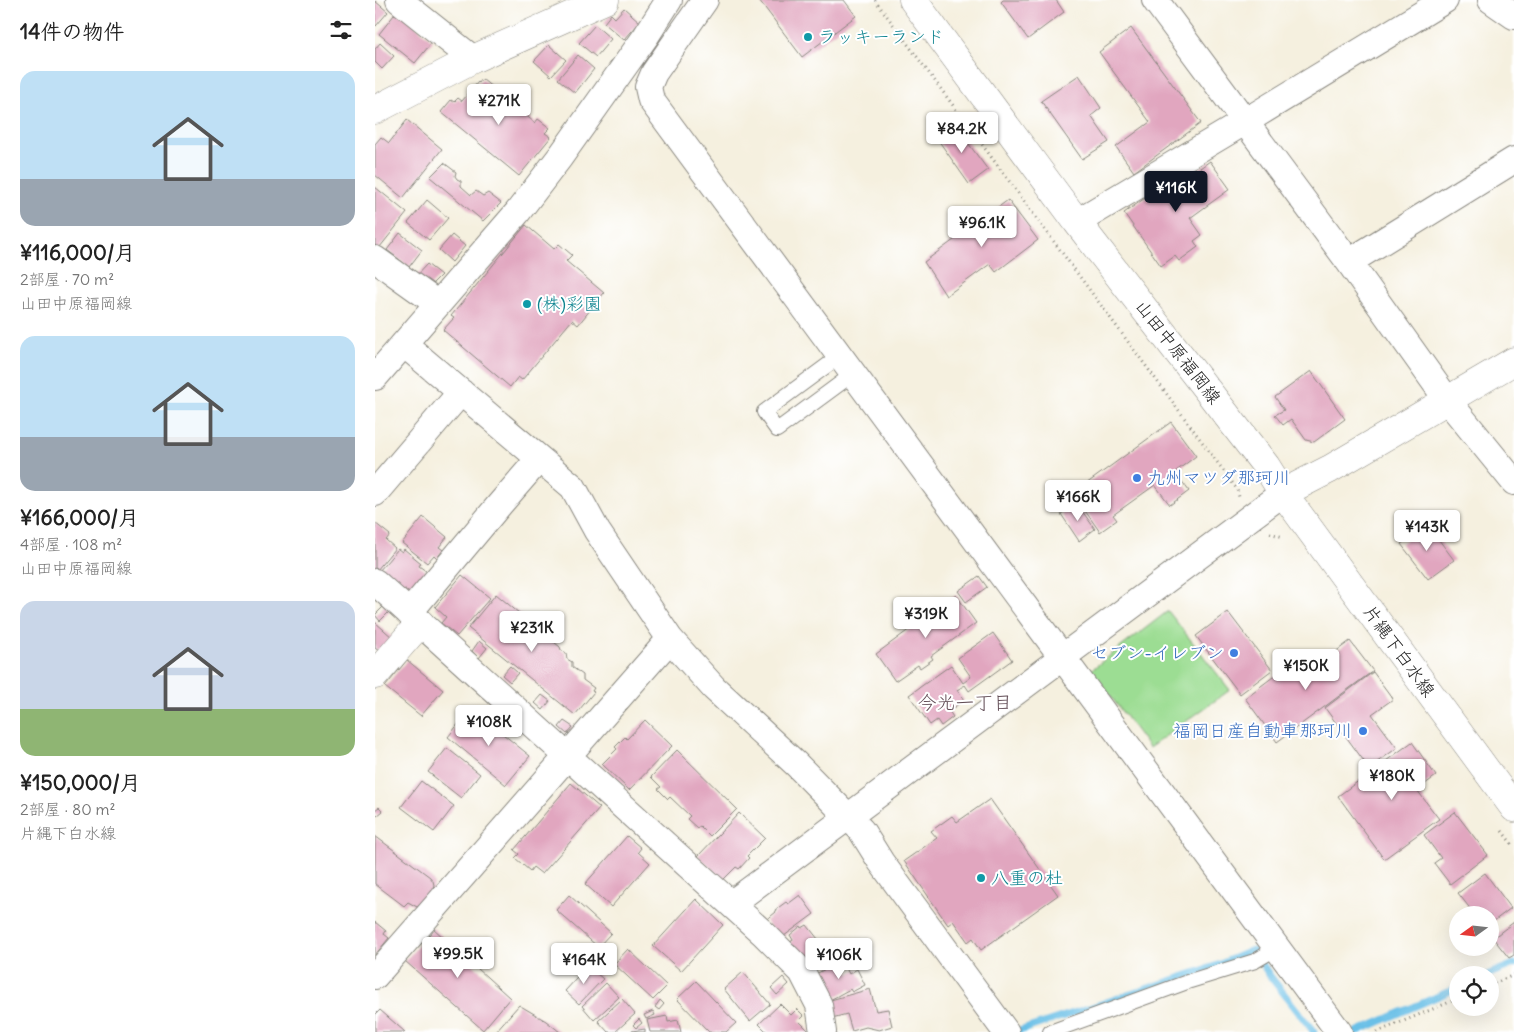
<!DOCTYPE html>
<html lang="ja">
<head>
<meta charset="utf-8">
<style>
	body { margin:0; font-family:Delius,"Klee One",sans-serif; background:#f2f2f2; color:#222; height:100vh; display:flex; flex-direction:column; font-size:19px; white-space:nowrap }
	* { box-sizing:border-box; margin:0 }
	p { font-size:16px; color:#767676 }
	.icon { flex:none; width:28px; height:28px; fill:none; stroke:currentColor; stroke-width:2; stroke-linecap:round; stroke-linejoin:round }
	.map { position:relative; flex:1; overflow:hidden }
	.sheet { display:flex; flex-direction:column; background:#fff; width:375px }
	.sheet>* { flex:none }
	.needle { width:32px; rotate:255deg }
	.buttons { position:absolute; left:1074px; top:906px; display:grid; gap:10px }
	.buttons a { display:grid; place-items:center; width:50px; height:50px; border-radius:50%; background:#fff; box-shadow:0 5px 20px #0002; font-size:25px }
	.price { position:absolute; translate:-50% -42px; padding:0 11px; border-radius:5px; background:#fff; color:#222; font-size:16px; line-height:32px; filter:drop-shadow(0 1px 2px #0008) }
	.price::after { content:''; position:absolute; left:50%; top:30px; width:15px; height:11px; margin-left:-8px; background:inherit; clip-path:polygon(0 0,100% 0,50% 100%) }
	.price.selected { background:#111827; color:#fff }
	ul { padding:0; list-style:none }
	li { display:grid; align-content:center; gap:10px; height:265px; padding:0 20px }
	li span { display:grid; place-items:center; height:155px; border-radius:15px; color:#555 }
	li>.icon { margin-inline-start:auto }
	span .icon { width:90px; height:90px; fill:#fffc; stroke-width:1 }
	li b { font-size:21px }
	h2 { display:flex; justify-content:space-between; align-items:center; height:60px; padding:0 20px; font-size:21px }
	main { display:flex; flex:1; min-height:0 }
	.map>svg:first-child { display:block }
	.green { fill:#9cdd93; stroke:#5c7c58 }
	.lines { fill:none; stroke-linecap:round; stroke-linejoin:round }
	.stream { stroke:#6bc0e7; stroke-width:7 }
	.building { fill:#e1a6bf }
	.service-casing { stroke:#88867e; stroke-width:16 }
	.minor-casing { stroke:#88867e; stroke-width:28 }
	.tertiary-casing { stroke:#88867e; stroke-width:29 }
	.secondary-casing { stroke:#88867e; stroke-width:29 }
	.path { stroke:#88867e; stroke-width:3; stroke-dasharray:1 4; stroke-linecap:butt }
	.service { stroke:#fff; stroke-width:14 }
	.minor { stroke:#fff; stroke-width:26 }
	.tertiary { stroke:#fff; stroke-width:28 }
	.secondary { stroke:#fff; stroke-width:28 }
	.culture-dot { fill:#0f9aa8; stroke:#fff; stroke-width:2 }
	.shop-dot { fill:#3f7fe0; stroke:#fff; stroke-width:2 }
	.labels { text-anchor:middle; stroke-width:4; stroke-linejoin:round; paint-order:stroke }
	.culture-label { font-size:18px; fill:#0d838f; stroke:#fff; text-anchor:start }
	.street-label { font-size:18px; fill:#1c1c1c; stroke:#fff }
	.shop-label { font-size:18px; fill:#366cbe; stroke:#fff; text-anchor:end }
	.neighbourhood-label { font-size:19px; fill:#614c55; stroke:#fff }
</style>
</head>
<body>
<main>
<section class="sheet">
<h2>14件の物件<svg class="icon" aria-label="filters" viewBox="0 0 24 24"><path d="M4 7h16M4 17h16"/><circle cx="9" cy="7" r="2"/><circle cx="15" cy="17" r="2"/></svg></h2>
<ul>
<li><span style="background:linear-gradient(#bfe0f5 70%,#9aa5b1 0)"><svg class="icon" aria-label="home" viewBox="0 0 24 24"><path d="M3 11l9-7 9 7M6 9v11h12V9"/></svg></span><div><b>¥116,000/月</b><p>2部屋 · 70 m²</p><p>山田中原福岡線</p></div></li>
<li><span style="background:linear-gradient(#bfe0f5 65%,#9aa5b1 0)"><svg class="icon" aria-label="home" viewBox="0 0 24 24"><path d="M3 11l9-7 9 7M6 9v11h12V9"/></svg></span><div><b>¥166,000/月</b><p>4部屋 · 108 m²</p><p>山田中原福岡線</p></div></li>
<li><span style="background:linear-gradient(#c9d6e8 70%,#8fb573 0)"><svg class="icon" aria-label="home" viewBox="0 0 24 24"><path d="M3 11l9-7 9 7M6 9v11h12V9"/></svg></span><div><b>¥150,000/月</b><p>2部屋 · 80 m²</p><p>片縄下白水線</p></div></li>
</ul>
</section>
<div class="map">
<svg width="1139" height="1032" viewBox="0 0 1139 1032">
	<rect width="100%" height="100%" fill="#fff"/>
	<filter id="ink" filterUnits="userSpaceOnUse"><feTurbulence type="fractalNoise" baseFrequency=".02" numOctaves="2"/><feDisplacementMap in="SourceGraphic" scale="10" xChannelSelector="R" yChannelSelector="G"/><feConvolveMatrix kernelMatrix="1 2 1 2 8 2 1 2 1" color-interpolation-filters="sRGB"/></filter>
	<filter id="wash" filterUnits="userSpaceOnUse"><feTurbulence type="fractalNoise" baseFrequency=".0096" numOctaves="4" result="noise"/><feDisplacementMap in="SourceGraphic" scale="20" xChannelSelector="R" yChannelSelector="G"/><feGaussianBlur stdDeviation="1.12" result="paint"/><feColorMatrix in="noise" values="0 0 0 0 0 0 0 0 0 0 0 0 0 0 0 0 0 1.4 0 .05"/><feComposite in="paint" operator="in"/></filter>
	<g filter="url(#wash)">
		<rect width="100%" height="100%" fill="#f5f0df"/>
		<path class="green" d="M793,611L855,690L774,748L716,670Z"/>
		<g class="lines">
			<path class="stream" d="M1112,975L1139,964
				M641,1032L843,965L878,950L895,976L939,1032
				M981,1032L1082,988"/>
		</g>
		<g id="blocks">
			<path class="building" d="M384,0H469L481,16L427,57Z
				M628,0H681L689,12L653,39L626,2Z
				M0,1L13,12L1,26L0,25Z
				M249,8L265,22L249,40L229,23L236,14L240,18Z
				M23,10L58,41L40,63L4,34Z
				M220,25L236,39L221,57L204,43Z
				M756,28L826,123L759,172L741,147L775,122L724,52Z
				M5,43L19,56L7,69L0,62V49Z
				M174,45L191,60L176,76L159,61Z
				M203,55L219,69L200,93L183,79Z
				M704,75L726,108L716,116L734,142L707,159L666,101Z
				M107,79L160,123L163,119L175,128L170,133L176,137L144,176L66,112L76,100L79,102L83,98L87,101L103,82L104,83Z
				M32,120L67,149L28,198L0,175V144L6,137L14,143Z
				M579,124L613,170L594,184L561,137Z
				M835,161L855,189L815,218L827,235L819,241L823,247L804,261L800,256L786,266L749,213L811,169L815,175Z
				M69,163L81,172L80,176L82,179L86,181V186L96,195L101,191L108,196L113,193L126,203L108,221L55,177Z
				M0,187L32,213L1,252L0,251Z
				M52,200L73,218L54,240L33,223Z
				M633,200L663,240L621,272L615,264L571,296L549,262Z
				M151,225L179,249L184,244L197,255L191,261L229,293L203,325L197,320L147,380L143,377L135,387L68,330L79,318L76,316Z
				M25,233L47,250L34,267L12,250Z
				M77,235L90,246L77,262L64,250Z
				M52,264L66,275L51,290L38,279Z
				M936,371L970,419L939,442L931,440L916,419L908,425L900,415L909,410L900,397Z
				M796,422L821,456L800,472L814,491L795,505L780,485L738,515L742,520L725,532L701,498L715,489L711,484Z
				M702,504L720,529L704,541L686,514Z
				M48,517L72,537L64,547L68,550L62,558L59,555L52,563L27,543Z
				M0,523L15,535L11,540L20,548L2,570L0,569Z
				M1052,524L1079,560L1053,579L1026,544Z
				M23,549L27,552L29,549L46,563L44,566L55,574L38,596L29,589L25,594L4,571Z
				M87,575L115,598L82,636L66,623L71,617L60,607Z
				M604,576L612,587L591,602L583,591Z
				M121,594L185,647L186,650L191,653L192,659L197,662V667L208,675V680L219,688L217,691L219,692L200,715L93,628Z
				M581,595L601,623L556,656L558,659L545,668L543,665L520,681L501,654Z
				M10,605L15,611L5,621L0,615Z
				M853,612L897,670L865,694L821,636Z
				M0,622L18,638L5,652L0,648Z
				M618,633L637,660L594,691L590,685L582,690L589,700L574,711L578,717L566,726L562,720L555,725L534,695L576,665L588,683L596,677L583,658Z
				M104,641L112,648L104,658L97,651Z
				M975,641L998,671L902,742L870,698L918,662L928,676Z
				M32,660L68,690L46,716L10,687Z
				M135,666L143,673L135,682L127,675Z
				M998,672L1018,699L997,714L1022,748L994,768L950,708Z
				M167,695L175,701L168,710L160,703Z
				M96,708L155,756L131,785L73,737Z
				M270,720L297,746L254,790L227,764L242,749L240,747L250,737L252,739Z
				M189,721L198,727L192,734L184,727Z
				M1037,742L1061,776L1042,790L1064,819L1009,859L963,796Z
				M72,748L105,774L86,798L53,772Z
				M302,750L362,809L335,836L325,826L322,828L312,819L315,816L295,797L293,799L283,789L286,787L276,777Z
				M46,781L79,806L59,832L26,807Z
				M196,783L225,808L167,874L158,867L155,871L140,858L144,854L139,850Z
				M615,799L683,895L606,950L598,938L593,942L578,921L573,925L529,861L562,838L556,831L577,816L582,822Z
				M4,807L8,811L2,816L0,814V810Z
				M1080,812L1113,855L1075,884L1059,863L1066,858L1049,835Z
				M364,813L390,838L372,856L374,858L364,869L361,867L348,880L323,856Z
				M0,836L55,877L58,881L59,885L57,891L52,898L42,907L33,902L29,906L0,884Z
				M252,836L266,848L263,852L275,863L236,907L210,884Z
				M1110,873L1136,908L1115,924V915H1100L1083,893Z
				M194,895L236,933L223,947L181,910Z
				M425,895L439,914L405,939L390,921L401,912L400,910L411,902L413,904Z
				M321,899L348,925L306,971L278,946Z
				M0,922L11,931L9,934L14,938L0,955Z
				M1139,922V955L1134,958L1118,938Z
				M432,925L454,953L434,968L414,943L418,940L415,935L426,926L427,928Z
				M58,928L135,998L108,1030L30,961Z
				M253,949L292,986L278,1000L239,964Z
				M465,961L466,963L468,962L474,974L482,969L490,985L477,992L475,989L455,1000L441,974Z
				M213,966L228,979L204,1004L190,991Z
				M368,972L395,1004L375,1021L349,989Z
				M408,977L414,984L402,995L396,988Z
				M321,981L361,1023L351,1032H334L302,999Z
				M231,983L244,997L219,1020L207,1006Z
				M495,989L501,1011L513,1009L517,1026L504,1030L491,1027L477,1031L472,1014L457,1018L452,1001Z
				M247,999L260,1014L240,1032H233L223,1021Z
				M285,1000L289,1004L284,1010L280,1007Z
				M405,1004L416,1015L422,1009L429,1016L424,1021L435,1032H392L384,1024Z
				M144,1005L171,1021L185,1032H120Z
				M5,1010L30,1032H0V1015Z
				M278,1011L280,1015L271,1019L269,1015Z
				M292,1016L293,1022L303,1020L306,1032H275L272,1020Z
				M264,1019L267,1023L261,1028L258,1025Z
				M270,1029V1032H257V1031Z"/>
		</g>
	</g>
	<g filter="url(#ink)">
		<use href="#blocks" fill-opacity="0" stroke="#88867e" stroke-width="1"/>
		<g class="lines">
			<g class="service-casing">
				<path id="service" d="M465,356L389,412L402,430L478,374
					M675,1032L815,981L880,961L902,948"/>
			</g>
			<g class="minor-casing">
				<path id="minor" d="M24,0L98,59
					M330,0L279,73L273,87L276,100L964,1032
					M780,0L974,262L1073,401L1139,482
					M1116,0L1139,16
					M702,222L871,121L1070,0
					M0,259L63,304
					M974,262L1139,160
					M29,344L198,487L222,531L295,639L339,688L421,764L486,830L506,862L631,1032
					M0,377L142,213L185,157L271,36L294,0
					M0,493L86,392
					M0,582L388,933L427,972L444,1005L448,1032
					M34,613L125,504L164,459
					M356,904L908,493
					M0,976L295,639"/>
			</g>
			<g class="tertiary-casing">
				<path id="tertiary" d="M0,675L45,623"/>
			</g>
			<g class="secondary-casing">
				<path id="secondary" d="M538,0L702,222L891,466L908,493L1139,808
					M0,110L98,59L230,0
					M908,493L955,469L1139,361"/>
			</g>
			<path class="path" d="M500,0L862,489L864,497
				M895,533L908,537
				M1127,831L1139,847
				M1115,985L1139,975
				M1002,1032L1082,999"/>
			<use href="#service" class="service"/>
			<use href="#minor" class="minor"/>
			<use href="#tertiary" class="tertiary"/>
			<use href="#secondary" class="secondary"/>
		</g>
	</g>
	<g class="culture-dot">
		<circle cx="433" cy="37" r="5"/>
		<circle cx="152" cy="304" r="5"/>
		<circle cx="606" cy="878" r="5"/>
	</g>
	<g class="shop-dot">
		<circle cx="762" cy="478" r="5"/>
		<circle cx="859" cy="653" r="5"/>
		<circle cx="988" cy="731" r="5"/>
	</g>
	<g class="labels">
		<g class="culture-label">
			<text x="443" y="43">ラッキーランド</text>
			<text x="162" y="310">(株)彩園</text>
			<text x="616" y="884">八重の杜</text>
		</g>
		<g class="street-label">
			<text transform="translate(803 352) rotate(52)" y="6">山田中原福岡線</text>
			<text transform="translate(1024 651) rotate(54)" y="6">片縄下白水線</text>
		</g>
		<g class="shop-label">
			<text x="772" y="484" text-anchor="start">九州マツダ那珂川</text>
			<text x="849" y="659">セブン-イレブン</text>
			<text x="978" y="737">福岡日産自動車那珂川</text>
		</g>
		<g class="neighbourhood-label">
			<text x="590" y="709">今光一丁目</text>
		</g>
	</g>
</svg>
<div class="buttons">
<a><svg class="needle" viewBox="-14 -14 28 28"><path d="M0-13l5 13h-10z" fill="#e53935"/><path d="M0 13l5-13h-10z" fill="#767676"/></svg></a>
<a><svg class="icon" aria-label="locate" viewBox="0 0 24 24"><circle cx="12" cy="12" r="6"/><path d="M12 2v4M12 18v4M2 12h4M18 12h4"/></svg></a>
</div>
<b class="price" style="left:124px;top:126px">¥271K</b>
<b class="price" style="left:587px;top:154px">¥84.2K</b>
<b class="price selected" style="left:801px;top:213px">¥116K</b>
<b class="price" style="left:607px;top:248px">¥96.1K</b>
<b class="price" style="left:703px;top:522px">¥166K</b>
<b class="price" style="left:1052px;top:552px">¥143K</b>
<b class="price" style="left:551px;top:639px">¥319K</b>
<b class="price" style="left:157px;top:653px">¥231K</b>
<b class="price" style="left:931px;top:691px">¥150K</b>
<b class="price" style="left:114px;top:747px">¥108K</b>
<b class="price" style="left:1017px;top:801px">¥180K</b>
<b class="price" style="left:83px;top:979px">¥99.5K</b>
<b class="price" style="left:464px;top:980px">¥106K</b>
<b class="price" style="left:209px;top:985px">¥164K</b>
</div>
</main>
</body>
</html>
